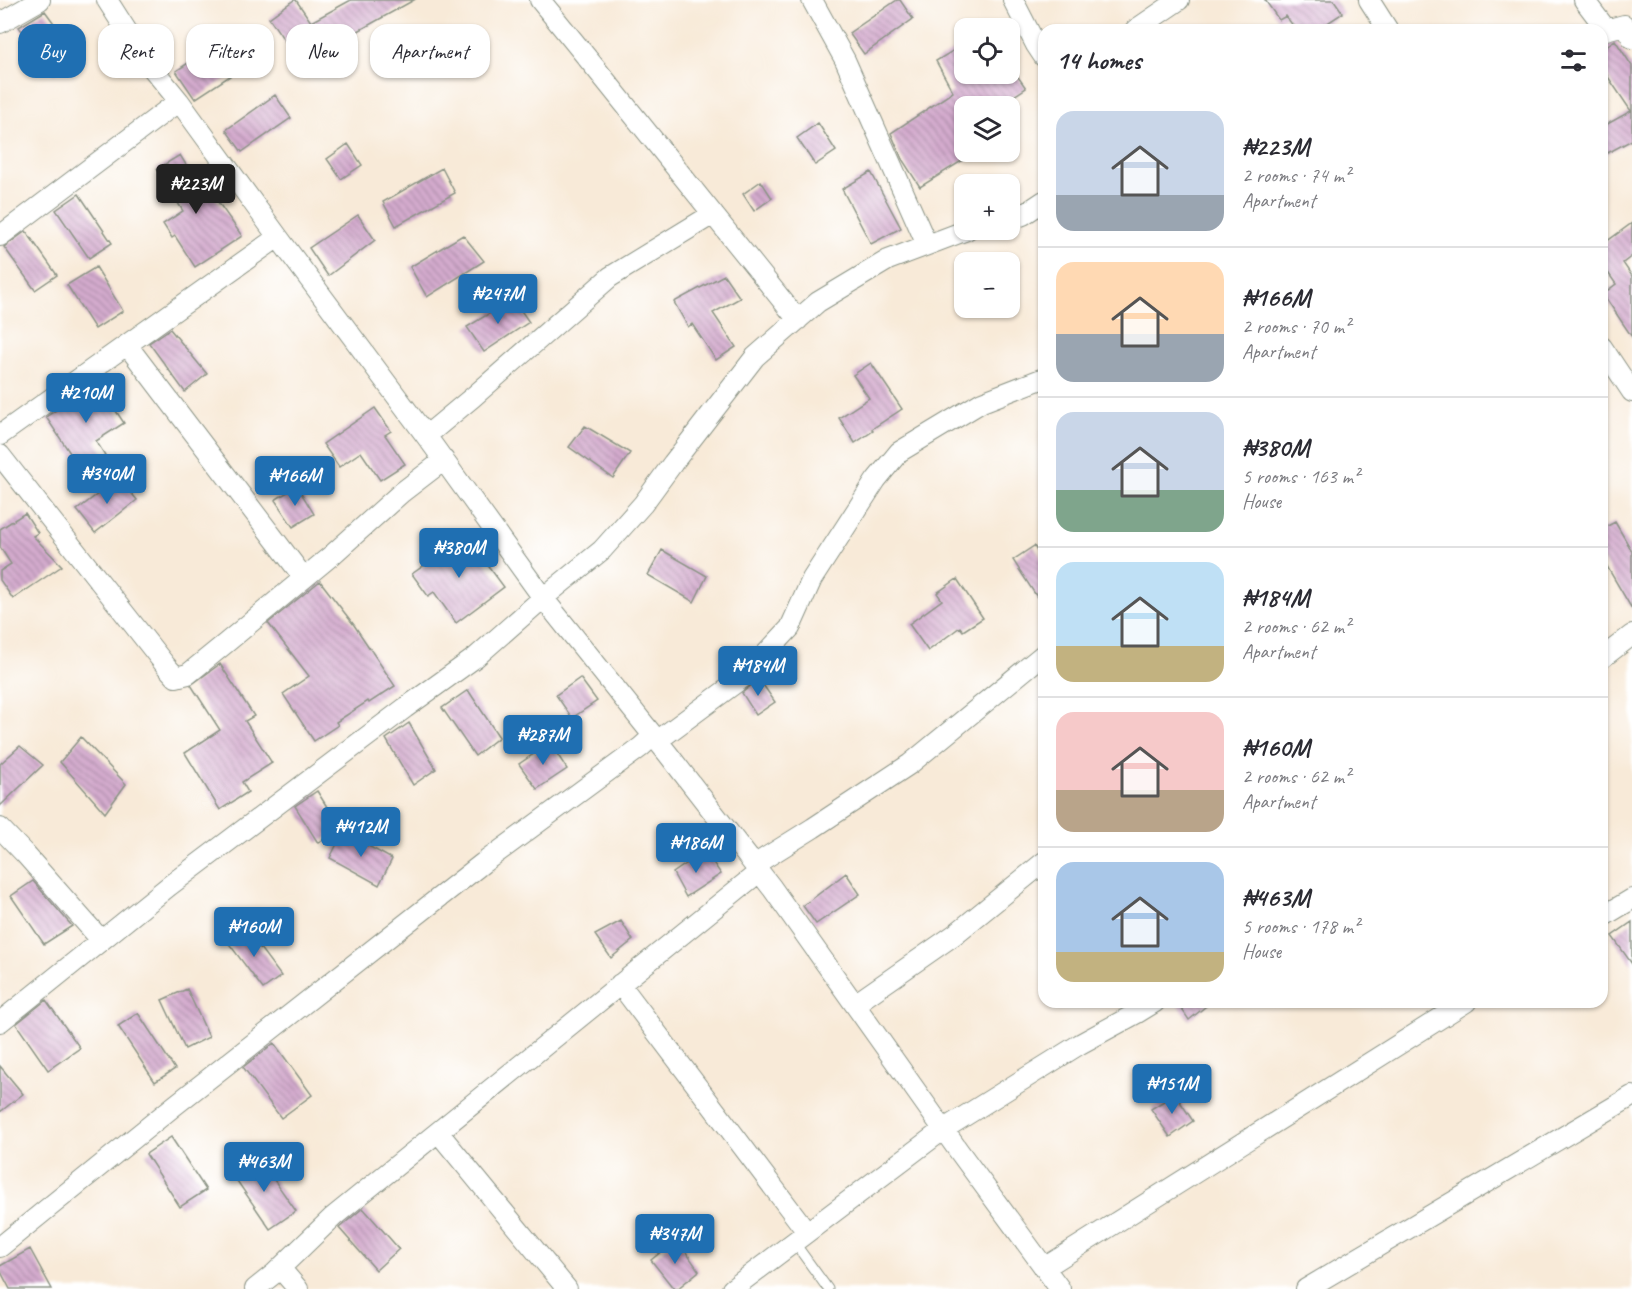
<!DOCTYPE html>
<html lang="en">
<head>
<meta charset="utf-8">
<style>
	body { margin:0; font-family:Caveat,sans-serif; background:#f2f2f3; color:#2b2b33; height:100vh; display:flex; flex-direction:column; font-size:22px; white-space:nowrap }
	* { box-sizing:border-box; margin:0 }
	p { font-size:20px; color:#7c7c81 }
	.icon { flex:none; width:33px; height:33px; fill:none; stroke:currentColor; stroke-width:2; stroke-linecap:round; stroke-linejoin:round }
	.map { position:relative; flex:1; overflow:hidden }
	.panel { position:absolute; left:1038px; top:24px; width:570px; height:984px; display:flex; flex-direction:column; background:#fff; border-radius:18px; box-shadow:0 2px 4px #0004 }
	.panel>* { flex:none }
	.top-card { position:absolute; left:18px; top:24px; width:570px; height:54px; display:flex; gap:12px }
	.fabs { position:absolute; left:954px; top:18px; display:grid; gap:12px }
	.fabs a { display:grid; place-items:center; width:66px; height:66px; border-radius:12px; background:#fff; box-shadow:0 2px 4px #0004; font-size:30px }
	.price { position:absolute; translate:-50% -51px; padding:0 14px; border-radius:6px; background:#1f6fb2; color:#fff; font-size:20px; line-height:39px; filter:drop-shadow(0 2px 3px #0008) }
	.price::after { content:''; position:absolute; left:50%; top:36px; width:18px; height:14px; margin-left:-9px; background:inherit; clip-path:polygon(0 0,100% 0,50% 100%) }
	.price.current { background:#222; color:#fff }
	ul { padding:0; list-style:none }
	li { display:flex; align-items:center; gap:18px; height:150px; padding:0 18px }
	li+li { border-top:2px solid #e1e1e2 }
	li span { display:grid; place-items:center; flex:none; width:168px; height:120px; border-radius:18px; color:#555 }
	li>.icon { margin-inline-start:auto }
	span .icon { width:72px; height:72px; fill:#fffc; stroke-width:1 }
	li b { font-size:26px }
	h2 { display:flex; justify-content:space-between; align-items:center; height:72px; padding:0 18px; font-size:26px }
	.pill { padding:0 21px; border-radius:18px; background:#fff; box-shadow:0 2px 4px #0004; font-size:21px; line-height:54px }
	.pill.current { background:#1f6fb2; color:#fff }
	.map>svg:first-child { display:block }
	.building { fill:url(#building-back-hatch) }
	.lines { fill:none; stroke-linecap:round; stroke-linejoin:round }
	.service-casing { stroke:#8c9486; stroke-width:11 }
	.minor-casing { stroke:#8c9486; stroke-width:22 }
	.service { stroke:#fff; stroke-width:9 }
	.minor { stroke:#fff; stroke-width:20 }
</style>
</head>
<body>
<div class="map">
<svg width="1632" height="1289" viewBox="0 0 1632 1289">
	<defs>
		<pattern id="building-back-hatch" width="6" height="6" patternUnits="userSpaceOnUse" patternTransform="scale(1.5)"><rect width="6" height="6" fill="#d4abce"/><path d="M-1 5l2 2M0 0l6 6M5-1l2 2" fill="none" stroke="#ab8ca8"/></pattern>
	</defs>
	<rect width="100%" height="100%" fill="#fff"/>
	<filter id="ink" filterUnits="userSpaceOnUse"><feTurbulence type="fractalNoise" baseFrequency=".0167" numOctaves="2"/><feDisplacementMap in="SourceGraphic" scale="12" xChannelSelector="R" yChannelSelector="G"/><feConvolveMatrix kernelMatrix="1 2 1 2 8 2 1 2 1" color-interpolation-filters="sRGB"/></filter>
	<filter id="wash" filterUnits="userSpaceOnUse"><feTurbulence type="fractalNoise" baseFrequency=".008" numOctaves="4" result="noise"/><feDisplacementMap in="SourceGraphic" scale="24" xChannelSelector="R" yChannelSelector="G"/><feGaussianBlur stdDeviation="1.35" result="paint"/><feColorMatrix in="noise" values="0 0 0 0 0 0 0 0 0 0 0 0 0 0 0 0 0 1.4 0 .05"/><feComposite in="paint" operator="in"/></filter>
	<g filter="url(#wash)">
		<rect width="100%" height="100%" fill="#f8ead8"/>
		<g id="blocks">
			<path class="building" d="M294,0H296L311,22L351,0H414L342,40L341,39L302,66L269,18Z
				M897,0H900L913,19L864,54L849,33Z
				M1265,0H1334L1343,13L1317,30H1296L1286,16L1279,20Z
				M45,11L78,56L54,74L19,27Z
				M1615,40L1632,66V140L1602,156V127L1631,111L1602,68V49Z
				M964,44V74H1016L1026,88L999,106H964V152L968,157L920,187L902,159L891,133L953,92L936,61Z
				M211,48L230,76L195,99L176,71Z
				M275,95L291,118L242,152L226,130Z
				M818,123L836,151L815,165L797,138Z
				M348,144L362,165L341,179L327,159Z
				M180,155L205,196L211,192L242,236L195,267L175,236L172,238L163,224L183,211L157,169Z
				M442,168L455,193L396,226L383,202Z
				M871,172L901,228L871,244L842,189Z
				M761,181L772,198L754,211L743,194Z
				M79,194L112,243L89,258L56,210Z
				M358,215L375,240L328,276L309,248Z
				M1632,223V256L1623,263L1632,276V337L1603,294L1616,284L1602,264V245Z
				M26,231L57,275L35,290L4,247Z
				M463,235L484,261L427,297L410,267Z
				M96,267L123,311L95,329L67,285Z
				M724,275L740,298L713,313L736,347L716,360L692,324L688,327L674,302Z
				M513,299L529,322L484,352L467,327Z
				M170,329L207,374L185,392L149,343Z
				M871,363L902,409L872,429L873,431L855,443L839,418L869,398L853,375Z
				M96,381L124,423L96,441L105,455L82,471L46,417L79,395L78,394Z
				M375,408L391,431L385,435L405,464L380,480L361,452L339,467L323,444Z
				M585,426L630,453L613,478L569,447Z
				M119,478L137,500L95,533L77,510Z
				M297,486L314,514L293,527L275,500Z
				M25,513L38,533L33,536L62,566L13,599L0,580V571L11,564L0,547V529Z
				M1615,522L1632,551V609L1602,558V529Z
				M466,536L504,587L456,623L434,592L428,596L412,574Z
				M1034,546L1044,562V608L1013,560Z
				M662,550L707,576L694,602L648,575Z
				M957,579L983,618L963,631L960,627L928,651L909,624L942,600L937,593Z
				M320,581L354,625L395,686L369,703L368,701L336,722L338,725L314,741L283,694L309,676L268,623Z
				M220,664L254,716L245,721L272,763L242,782L248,792L220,810L185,753L220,730L191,685Z
				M580,678L597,701L572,718L556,695Z
				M759,679L775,702L756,715L742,693Z
				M468,690L499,737L475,756L442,708Z
				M409,723L436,769L413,785L386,739Z
				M81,737L126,784L105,813L60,762Z
				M550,743L567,769L537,789L519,764Z
				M20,746L43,765L0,806V764Z
				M317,791L341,829L318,843L295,806Z
				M343,832L392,859L379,885L330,858Z
				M705,851L721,874L686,897L673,873Z
				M846,873L860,894L816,924L803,906Z
				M33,881L72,926L44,944L11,896Z
				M621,921L633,940L611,958L595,935Z
				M1632,922V964L1612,936Z
				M245,928L281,976L263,989L227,941Z
				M187,989L209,1037L185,1049L162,1000Z
				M46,1000L80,1048L48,1070L16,1024Z
				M1177,1002H1211L1189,1020Z
				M138,1013L175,1069L155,1082L118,1026Z
				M274,1043L312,1095L281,1118L243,1067Z
				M0,1066L23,1094L0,1112Z
				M1175,1094L1193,1121L1170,1137L1151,1109Z
				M171,1137L206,1190L180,1207L146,1154Z
				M258,1157L296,1211L270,1229L233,1175Z
				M363,1208L399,1249L376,1270L339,1228Z
				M677,1239L699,1271L677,1289H674L651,1260Z
				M30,1249L52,1289H10L0,1270V1266Z"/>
		</g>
	</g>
	<g filter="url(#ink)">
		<use href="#blocks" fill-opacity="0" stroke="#8c9486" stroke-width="1.5"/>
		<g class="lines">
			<g class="service-casing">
				<path id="service" d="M794,1242L828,1289"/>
			</g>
			<g class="minor-casing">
				<path id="minor" d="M107,0L144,58L179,101L278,237L432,444L543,598L668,754L772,888L958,1150L1060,1289
					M540,0L606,81L798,320
					M812,0L845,60L927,245
					M1013,0L1036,45L1044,57
					M1369,0L1388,30
					M1584,0L1606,29
					M0,23L40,0
					M1135,30L1179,0
					M1602,31L1624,25L1632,38
					M1010,220L1023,215L1044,201
					M0,236L179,101
					M127,345L304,578
					M1602,347L1632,392
					M0,435L278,237
					M426,436L473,397L610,277L713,214
					M0,455L166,666L176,677L188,674L226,643L332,555L401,493L444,460
					M1602,658L1632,635
					M657,741L745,676L790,628L812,579L876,480L899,452L982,402L1044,378
					M0,828L25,854L101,940
					M754,865L813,828L910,764L1044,654
					M1602,917L1632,899
					M620,984L807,1232
					M855,1004L954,935L1044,862
					M0,1022L169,886L405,708L476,657L543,598L602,550L643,504L673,463L755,357L818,302L888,260L967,230
					M438,1132L567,1289
					M0,1247L174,1106L483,863L641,747L653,736
					M280,1268L298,1289
					M1044,1268L1466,1002
					M255,1289L275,1273L333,1217L759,872
					M732,1289L944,1129L1080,1044L1137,1013L1155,1002
					M1306,1289L1632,1096"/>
			</g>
			<use href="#service" class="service"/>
			<use href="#minor" class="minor"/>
		</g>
	</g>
</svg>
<div class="fabs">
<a><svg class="icon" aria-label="locate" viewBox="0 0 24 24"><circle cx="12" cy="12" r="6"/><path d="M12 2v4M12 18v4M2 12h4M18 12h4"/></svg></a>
<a><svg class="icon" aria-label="layers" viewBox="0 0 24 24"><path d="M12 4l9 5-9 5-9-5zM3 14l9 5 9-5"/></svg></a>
<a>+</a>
<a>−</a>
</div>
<b class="price current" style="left:196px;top:215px">₦223M</b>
<b class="price" style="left:498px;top:325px">₦247M</b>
<b class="price" style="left:86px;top:424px">₦210M</b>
<b class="price" style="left:107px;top:505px">₦340M</b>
<b class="price" style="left:295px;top:507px">₦166M</b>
<b class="price" style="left:459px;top:579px">₦380M</b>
<b class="price" style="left:758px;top:697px">₦184M</b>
<b class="price" style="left:543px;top:766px">₦287M</b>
<b class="price" style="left:361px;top:858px">₦412M</b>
<b class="price" style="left:696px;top:874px">₦186M</b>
<b class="price" style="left:254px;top:958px">₦160M</b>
<b class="price" style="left:1172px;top:1115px">₦151M</b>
<b class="price" style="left:264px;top:1193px">₦463M</b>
<b class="price" style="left:675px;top:1265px">₦347M</b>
<div class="top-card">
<a class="pill current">Buy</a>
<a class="pill">Rent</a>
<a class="pill">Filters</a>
<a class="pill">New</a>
<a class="pill">Apartment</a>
</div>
<section class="panel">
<h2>14 homes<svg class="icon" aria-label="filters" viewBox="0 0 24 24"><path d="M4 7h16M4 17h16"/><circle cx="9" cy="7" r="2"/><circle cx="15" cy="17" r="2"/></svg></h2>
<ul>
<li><span style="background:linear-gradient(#c9d6e8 70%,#9aa5b1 0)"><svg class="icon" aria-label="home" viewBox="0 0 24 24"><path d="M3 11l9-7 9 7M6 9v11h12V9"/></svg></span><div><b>₦223M</b><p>2 rooms · 74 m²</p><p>Apartment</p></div></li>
<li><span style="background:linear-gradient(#ffd9b3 60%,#9aa5b1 0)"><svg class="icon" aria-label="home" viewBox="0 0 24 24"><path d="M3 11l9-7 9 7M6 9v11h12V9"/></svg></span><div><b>₦166M</b><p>2 rooms · 70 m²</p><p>Apartment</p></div></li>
<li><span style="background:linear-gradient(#c9d6e8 65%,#7fa58c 0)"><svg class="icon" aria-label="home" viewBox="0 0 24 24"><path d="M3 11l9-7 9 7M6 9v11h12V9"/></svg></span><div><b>₦380M</b><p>5 rooms · 163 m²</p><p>House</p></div></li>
<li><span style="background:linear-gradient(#bfe0f5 70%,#c2b280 0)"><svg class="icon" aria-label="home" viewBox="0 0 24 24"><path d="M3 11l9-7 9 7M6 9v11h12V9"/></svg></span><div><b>₦184M</b><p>2 rooms · 62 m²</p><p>Apartment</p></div></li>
<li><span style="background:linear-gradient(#f6c9c9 65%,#b9a48a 0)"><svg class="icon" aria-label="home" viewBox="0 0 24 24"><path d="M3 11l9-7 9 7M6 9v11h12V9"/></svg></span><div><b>₦160M</b><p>2 rooms · 62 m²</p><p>Apartment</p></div></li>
<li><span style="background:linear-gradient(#a9c7e8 75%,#c2b280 0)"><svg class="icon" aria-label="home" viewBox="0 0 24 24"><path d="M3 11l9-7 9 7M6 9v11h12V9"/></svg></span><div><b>₦463M</b><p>5 rooms · 178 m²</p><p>House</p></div></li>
</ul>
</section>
</div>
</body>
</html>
